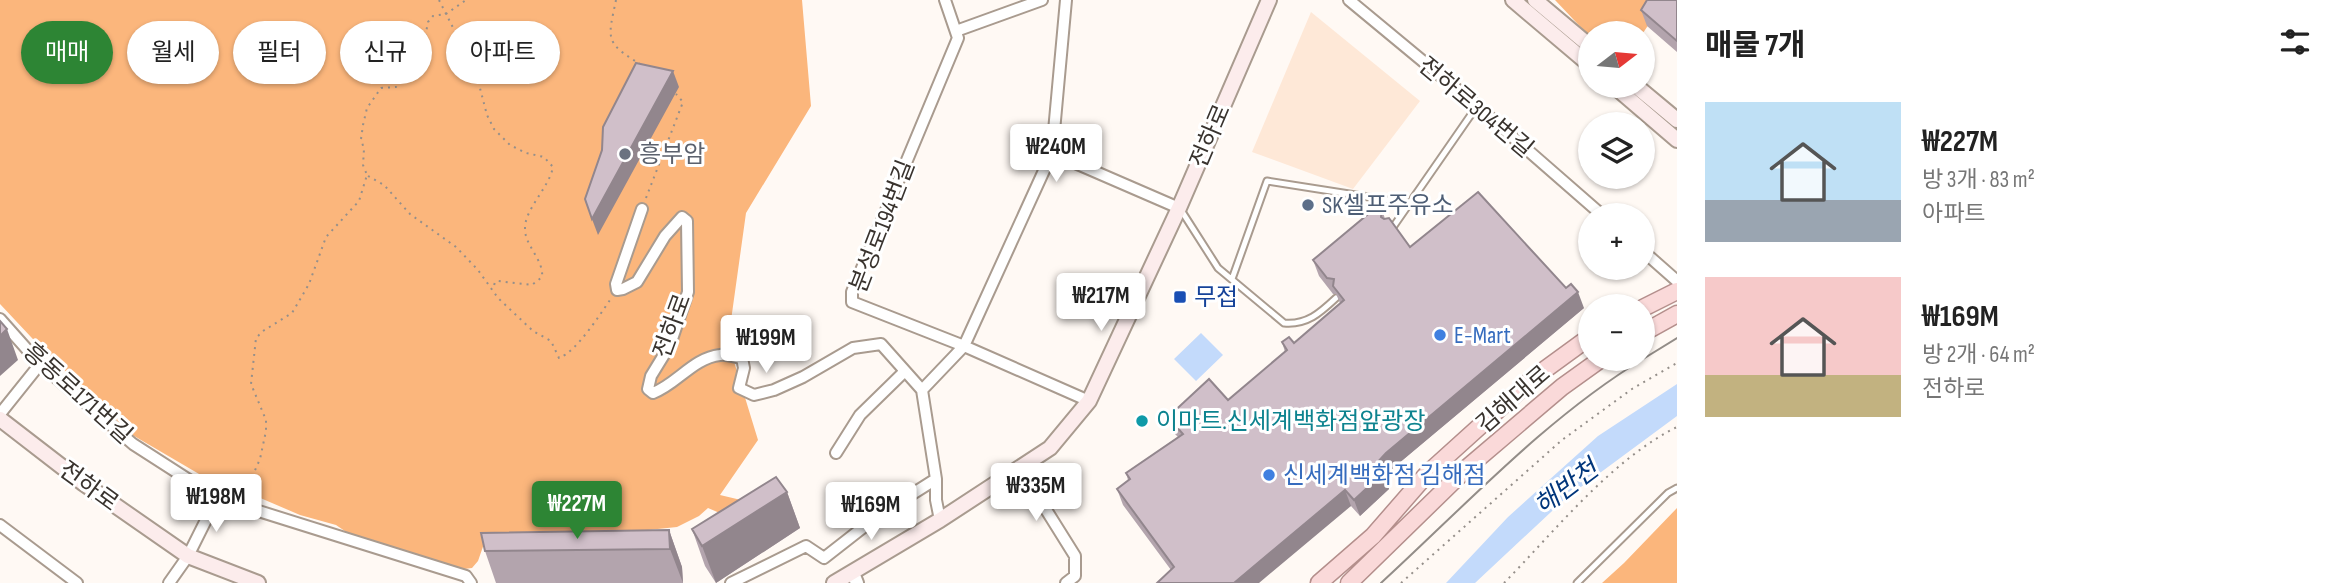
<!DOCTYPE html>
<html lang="ko">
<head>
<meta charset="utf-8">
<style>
	body { margin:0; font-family:"Sofia Sans Condensed","Noto Sans KR",sans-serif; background:#f2f2f2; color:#222; height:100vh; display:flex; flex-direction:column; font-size:26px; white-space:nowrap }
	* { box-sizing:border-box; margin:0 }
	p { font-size:23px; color:#767676 }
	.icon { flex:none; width:38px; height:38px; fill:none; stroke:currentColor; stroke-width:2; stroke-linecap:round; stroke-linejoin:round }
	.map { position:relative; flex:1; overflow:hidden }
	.sheet { display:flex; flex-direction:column; background:#fff; width:665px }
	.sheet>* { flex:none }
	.guide { position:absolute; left:21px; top:21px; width:665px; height:63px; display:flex; gap:14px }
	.needle { width:46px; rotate:74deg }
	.fabs { position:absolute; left:1578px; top:21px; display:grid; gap:14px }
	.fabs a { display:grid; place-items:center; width:77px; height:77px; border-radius:50%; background:#fff; box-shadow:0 2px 5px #0004; font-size:35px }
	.price { position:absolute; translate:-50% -60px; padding:0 16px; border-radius:7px; background:#fff; color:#222; font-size:23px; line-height:46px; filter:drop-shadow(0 2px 4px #0008) }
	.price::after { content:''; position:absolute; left:50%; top:42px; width:21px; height:16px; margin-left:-10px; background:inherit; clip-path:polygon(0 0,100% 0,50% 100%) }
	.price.selected { background:#2d8534; color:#fff }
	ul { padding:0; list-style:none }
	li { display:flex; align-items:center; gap:21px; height:175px; padding:0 28px }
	li span { display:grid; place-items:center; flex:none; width:196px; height:140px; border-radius:0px; color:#555 }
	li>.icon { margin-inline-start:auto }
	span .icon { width:84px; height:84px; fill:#fffc; stroke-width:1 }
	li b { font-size:30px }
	h2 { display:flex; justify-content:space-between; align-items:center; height:84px; padding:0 28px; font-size:30px }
	.tag { padding:0 24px; border-radius:32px; background:#fff; box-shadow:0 2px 5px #0004; font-size:24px; line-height:63px }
	.tag.selected { background:#2d8534; color:#fff }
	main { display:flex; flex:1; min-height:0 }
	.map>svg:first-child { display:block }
	.built { fill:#fee8d7 }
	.green { fill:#fbb67c }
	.water { fill:#c3dafb }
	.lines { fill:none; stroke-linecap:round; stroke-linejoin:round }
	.service-casing { stroke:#a99b8f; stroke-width:9 }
	.minor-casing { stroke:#a99b8f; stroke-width:14 }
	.tertiary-casing { stroke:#a99b8f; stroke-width:16 }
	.secondary-casing { stroke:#a99b8f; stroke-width:18 }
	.primary-casing { stroke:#b48f8c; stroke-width:19 }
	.path { stroke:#958f8a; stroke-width:2; stroke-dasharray:2 5; stroke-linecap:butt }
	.service { stroke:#fff; stroke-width:5 }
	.minor { stroke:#fff; stroke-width:10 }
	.tertiary { stroke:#fff; stroke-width:12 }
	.secondary { stroke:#fcecec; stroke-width:14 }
	.primary { stroke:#fad9d9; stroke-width:16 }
	.tram { stroke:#938d88; stroke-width:2 }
	.wall { fill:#b3a4ad }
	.shaded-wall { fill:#92868d }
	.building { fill:#d0bfc9; stroke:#92868d; stroke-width:2 }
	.worship-dot { fill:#6b7280; stroke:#fff; stroke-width:2.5 }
	.service-dot { fill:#5c6f8a; stroke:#fff; stroke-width:2.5 }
	.transit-dot { fill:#1a4fb4; stroke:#fff; stroke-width:2.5 }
	.shop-dot { fill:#3f7fe0; stroke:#fff; stroke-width:2.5 }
	.culture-dot { fill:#0f9aa8; stroke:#fff; stroke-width:2.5 }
	.labels { text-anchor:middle; stroke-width:6; stroke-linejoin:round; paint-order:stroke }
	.street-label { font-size:24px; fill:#39332e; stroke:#fff }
	.worship-label { font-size:24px; fill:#5b616d; stroke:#fff; text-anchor:start }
	.service-label { font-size:24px; fill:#4e5e75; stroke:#fff; text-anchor:start }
	.transit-label { font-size:24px; fill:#164399; stroke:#fff; text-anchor:start }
	.shop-label { font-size:24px; fill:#366cbe; stroke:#fff; text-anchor:start }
	.culture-label { font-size:24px; fill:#0d838f; stroke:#fff; text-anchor:start }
	.water-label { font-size:26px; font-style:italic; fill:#01367b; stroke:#fff }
</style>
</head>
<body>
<main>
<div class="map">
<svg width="1677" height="583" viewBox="0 0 1677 583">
	<rect width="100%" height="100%" fill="#fff9f4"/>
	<path class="built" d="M1311,12L1420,101L1353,189L1252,152Z"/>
	<path class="green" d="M0,0H802L811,106L746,213L728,342L758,440L720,495L741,500L722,514L708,508L699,516L677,527L648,530L487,535L478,561L472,568L464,569L374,551L336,525L300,515L258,497L223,488L129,433L96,399L46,353L0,304Z
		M1555,0H1665L1643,33H1591V38Z
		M1677,508V583H1602L1624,563Z"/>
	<path class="water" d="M1201,333L1223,355L1196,381L1174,359Z
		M1677,384V416L1566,498L1475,583H1446L1508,517L1598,436Z"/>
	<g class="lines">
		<g class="service-casing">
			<path id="service" d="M1181,210L1218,268L1284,323C1307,325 1320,313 1336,298
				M1391,230L1477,106
				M1232,279L1267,181L1407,203
				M1577,583L1668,493L1677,488"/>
		</g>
		<g class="minor-casing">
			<path id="minor" d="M945,0L958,38L852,292V302L964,346L1089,401
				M1349,0L1477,106L1602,215
				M956,31L1042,0
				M1052,153L1179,208
				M642,209L616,284L617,290L623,289L637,282L665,236L682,217L687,221L688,292L670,345L651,376L648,389L653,393C677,384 693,358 720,355C726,354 735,357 742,358L744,368L739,388L754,395L774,390L803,377L853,348L881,344L922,390L936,479V500L940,520
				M1643,251L1677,281
				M0,319L40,364L133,444L217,498L466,576L471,583
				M922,390L964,346L1052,153L1066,0
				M0,414L40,364
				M836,453L860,415L904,372
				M1020,468L1075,556V576L1066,583
				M0,525L77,583
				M169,583L188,556L217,498
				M731,583L806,546L824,558L879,515L936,479"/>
		</g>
		<g class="tertiary-casing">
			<path id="tertiary" d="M853,573L857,583"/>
		</g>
		<g class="secondary-casing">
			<path id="secondary" d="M1513,0L1591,66
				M1535,0L1591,47
				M1614,86L1677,140
				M1636,86L1677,120
				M0,419L83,483L188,556L258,583
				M834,583L940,520L1050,448L1089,401L1179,208L1269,0"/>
		</g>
		<g class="primary-casing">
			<path id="primary" d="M1643,308L1677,291
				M1643,333L1677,314
				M1319,583L1373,536L1427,474L1532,379L1591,336
				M1349,583L1468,467L1562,387L1601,359"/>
		</g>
		<path class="path" d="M439,0L476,73L487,115L494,129L510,145L526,153L544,157L553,167C549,188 524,210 525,229C525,246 544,260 542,277L532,285L498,281L495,282L493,289
			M616,0C608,39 604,42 640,64
			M368,176L384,185L410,214L456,247L478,270L498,298L533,331L551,341L559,358C576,352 599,316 610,300
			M646,198L683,102L676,94
			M241,494L248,486L260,459L266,431V420L251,384L256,338L263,331L292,313L309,284L326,237L359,201L367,175L363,165L364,149L361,139L363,125L367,108L381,88L396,87L400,65L424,43L428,22L433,16L446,14L466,0
			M1401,583L1562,440L1632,389L1677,363
			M1504,583C1555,531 1612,459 1677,427"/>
		<use href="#service" class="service"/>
		<use href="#minor" class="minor"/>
		<use href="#tertiary" class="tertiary"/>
		<use href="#secondary" class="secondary"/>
		<use href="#primary" class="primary"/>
		<path class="tram" d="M1643,359L1677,338
			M1381,583C1465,506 1546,418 1643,359"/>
	</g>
	<path class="wall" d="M1677,0V52L1647,26L1641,10Z
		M1382,209L1385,219L1410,247L1584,308L1392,469L1385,477L1389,489L1360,516L1351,506L1171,570L1123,505L1117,489L1128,480L1126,473L1178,437L1174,433L1168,417L1228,400L1285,352L1282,342L1294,343L1340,303L1336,294H1333L1319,276L1313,260Z
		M787,492L800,528L716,583L705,566L692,529Z
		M669,530L682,567L683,583H496L485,551Z"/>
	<path class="shaded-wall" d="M673,71L679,87L598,235L592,219Z
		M1578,292L1584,308L1392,469L1385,477L1389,489L1360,516L1354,500L1375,465L1386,453Z
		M7,329L18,360L0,376V336Z
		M1345,490L1351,506L1259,583H1234Z
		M787,492L800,528L716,583L702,546Z
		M669,530L682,567L683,583L670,549Z"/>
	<path class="building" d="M1647,0H1677V41L1641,10Z
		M636,63L673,71L592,219L585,199L602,150L603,127Z
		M1478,192L1566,288L1571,284L1578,292L1386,453L1375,465L1383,473L1354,500L1345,490L1234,583H1157L1174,567L1117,489L1130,479L1126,473L1183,434L1168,417L1209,379L1228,400L1287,350L1282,342L1289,337L1294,343L1344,300L1333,286L1334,279L1327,278L1313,260L1379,205L1382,209L1381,217L1384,219L1389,218L1410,247Z
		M0,321L7,329L0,336Z
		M776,477L787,492L702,546L692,529Z
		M669,530L670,549L485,551L481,533Z"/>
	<circle class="worship-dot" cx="625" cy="154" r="7"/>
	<circle class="service-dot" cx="1308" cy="205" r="7"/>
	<rect class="transit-dot" x="1173" y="290" width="14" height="14" rx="3.5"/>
	<g class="shop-dot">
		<circle cx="1440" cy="335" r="7"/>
		<circle cx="1269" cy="475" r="7"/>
	</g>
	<circle class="culture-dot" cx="1142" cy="421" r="7"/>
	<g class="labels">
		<g class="street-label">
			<text transform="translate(1476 107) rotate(40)" y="8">전하로304번길</text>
			<text transform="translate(1210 136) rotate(-67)" y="8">전하로</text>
			<text transform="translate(882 226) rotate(-69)" y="8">분성로194번길</text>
			<text transform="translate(672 326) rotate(-70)" y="8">전하로</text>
			<text transform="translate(78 393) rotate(42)" y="8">흥동로171번길</text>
			<text transform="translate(1513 399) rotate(-41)" y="8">김해대로</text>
			<text transform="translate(89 486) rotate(36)" y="8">전하로</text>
		</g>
		<g class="worship-label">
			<text x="639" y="162">흥부암</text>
		</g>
		<g class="service-label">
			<text x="1322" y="213">SK셀프주유소</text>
		</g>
		<g class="transit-label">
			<text x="1194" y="305">무접</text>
		</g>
		<g class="shop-label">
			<text x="1454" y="343">E-Mart</text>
			<text x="1283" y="483">신세계백화점 김해점</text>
		</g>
		<g class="culture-label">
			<text x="1156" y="429">이마트.신세계백화점앞광장</text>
		</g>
		<g class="water-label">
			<text transform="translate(1566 487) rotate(-37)" y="9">해반천</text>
		</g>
	</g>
</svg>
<div class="fabs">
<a><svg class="needle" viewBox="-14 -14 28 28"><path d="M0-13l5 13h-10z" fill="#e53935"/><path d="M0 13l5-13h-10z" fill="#767676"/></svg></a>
<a><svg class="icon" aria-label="layers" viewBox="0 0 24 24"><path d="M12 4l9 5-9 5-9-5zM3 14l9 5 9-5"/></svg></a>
<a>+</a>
<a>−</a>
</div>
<b class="price" style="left:1056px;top:184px">₩240M</b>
<b class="price" style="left:1101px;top:333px">₩217M</b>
<b class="price" style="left:766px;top:375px">₩199M</b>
<b class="price" style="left:1036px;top:523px">₩335M</b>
<b class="price" style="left:216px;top:534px">₩198M</b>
<b class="price selected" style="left:577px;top:541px">₩227M</b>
<b class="price" style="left:871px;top:542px">₩169M</b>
<div class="guide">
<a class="tag selected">매매</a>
<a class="tag">월세</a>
<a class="tag">필터</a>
<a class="tag">신규</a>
<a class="tag">아파트</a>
</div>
</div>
<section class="sheet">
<h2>매물 7개<svg class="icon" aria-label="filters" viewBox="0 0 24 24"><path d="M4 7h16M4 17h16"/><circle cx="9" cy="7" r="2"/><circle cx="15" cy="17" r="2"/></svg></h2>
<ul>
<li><span style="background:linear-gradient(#bfe0f5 70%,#9aa5b1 0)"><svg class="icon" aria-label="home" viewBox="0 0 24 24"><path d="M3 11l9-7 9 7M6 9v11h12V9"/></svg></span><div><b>₩227M</b><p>방 3개 · 83 m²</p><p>아파트</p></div></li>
<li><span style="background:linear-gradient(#f6c9c9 70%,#c2b280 0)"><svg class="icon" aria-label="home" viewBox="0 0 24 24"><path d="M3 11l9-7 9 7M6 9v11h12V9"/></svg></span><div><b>₩169M</b><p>방 2개 · 64 m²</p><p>전하로</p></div></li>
</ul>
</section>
</main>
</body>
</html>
